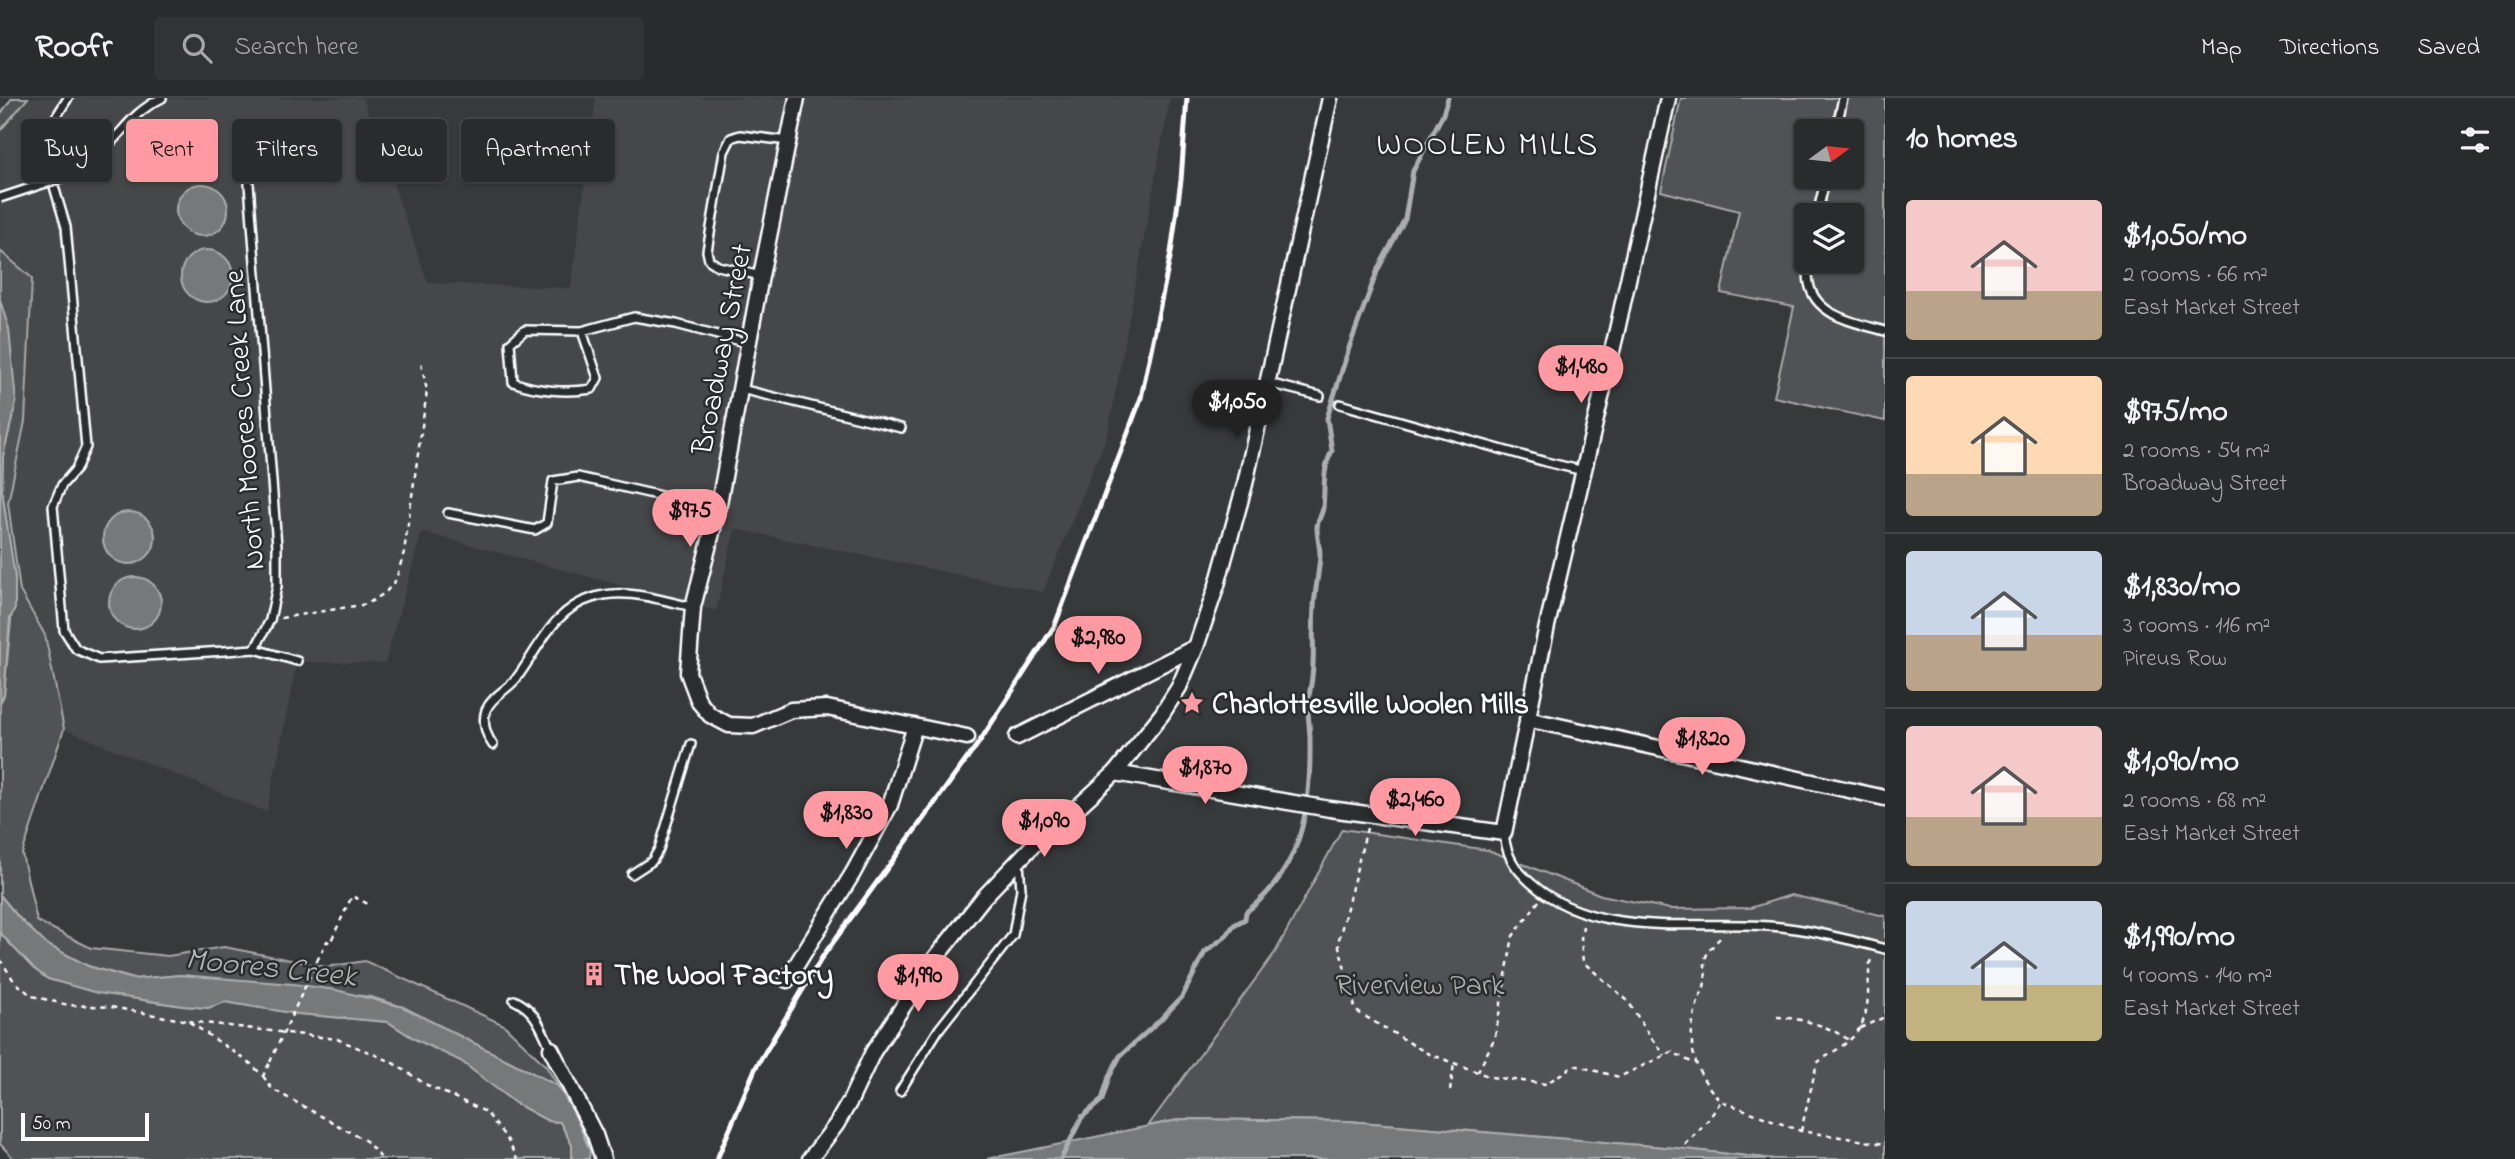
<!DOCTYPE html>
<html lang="en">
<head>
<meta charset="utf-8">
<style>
	body { margin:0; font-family:"Indie Flower",sans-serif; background:#313434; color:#f1f3f6; height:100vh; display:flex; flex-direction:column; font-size:26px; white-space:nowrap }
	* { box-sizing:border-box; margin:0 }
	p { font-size:23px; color:#a5a7a9 }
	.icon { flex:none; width:38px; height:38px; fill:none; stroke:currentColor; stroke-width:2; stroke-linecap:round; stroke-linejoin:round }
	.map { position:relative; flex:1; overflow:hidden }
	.details { display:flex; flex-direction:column; background:#292c2c; width:630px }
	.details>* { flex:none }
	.top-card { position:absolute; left:21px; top:21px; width:665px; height:63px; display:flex; gap:14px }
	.needle { width:46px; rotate:75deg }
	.controls { position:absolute; left:1794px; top:21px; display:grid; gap:14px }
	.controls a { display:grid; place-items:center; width:70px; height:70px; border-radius:7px; background:#292c2c; box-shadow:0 2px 5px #0004,0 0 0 2px #454848; font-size:35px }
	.scale { position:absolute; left:21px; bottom:18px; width:128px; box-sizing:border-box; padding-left:7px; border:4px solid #fff; border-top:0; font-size:19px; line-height:24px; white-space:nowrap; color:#fff; -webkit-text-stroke:5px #2a2d2e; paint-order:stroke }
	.price { position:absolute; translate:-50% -60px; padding:0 16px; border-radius:24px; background:#ff9aa2; color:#111; font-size:23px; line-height:46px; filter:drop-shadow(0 2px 4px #0008) }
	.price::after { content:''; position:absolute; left:50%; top:42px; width:21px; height:16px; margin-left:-10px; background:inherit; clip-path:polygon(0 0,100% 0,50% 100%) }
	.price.selected { background:#222; color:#fff }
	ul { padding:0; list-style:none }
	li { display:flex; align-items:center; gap:21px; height:175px; padding:0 21px }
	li+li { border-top:2px solid #454848 }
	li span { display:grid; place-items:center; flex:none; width:196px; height:140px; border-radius:7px; color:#555 }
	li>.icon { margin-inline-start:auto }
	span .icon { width:84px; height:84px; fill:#fffc; stroke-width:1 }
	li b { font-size:30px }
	h2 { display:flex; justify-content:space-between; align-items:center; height:84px; padding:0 21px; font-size:30px }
	.tag { padding:0 24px; border-radius:7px; background:#292c2c; box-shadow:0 2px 5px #0004,0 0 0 2px #454848; font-size:24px; line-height:63px }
	.tag.selected { background:#ff9aa2; color:#111 }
	header { display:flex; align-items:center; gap:42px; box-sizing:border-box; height:98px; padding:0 35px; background:#292c2c; border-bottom:2px solid #454848 }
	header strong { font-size:33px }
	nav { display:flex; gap:38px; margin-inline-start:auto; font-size:24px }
	.search { width:490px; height:63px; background:#313434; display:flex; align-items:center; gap:18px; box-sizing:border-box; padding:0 24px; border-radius:7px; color:#a5a7a9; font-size:26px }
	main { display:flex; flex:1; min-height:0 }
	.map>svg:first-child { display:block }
	.built { fill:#444748 }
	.green { fill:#505354; stroke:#a8a9aa; stroke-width:2; fill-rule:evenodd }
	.water { fill:#767879; stroke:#adaeaf; stroke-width:2 }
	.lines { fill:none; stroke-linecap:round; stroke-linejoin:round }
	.stream { stroke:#adaeaf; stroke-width:5 }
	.service-casing { stroke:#fff; stroke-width:12 }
	.minor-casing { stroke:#fff; stroke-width:19 }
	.path { stroke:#fff; stroke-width:2.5; stroke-dasharray:5 5; stroke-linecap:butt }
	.service { stroke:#2a2d2e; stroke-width:7 }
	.minor { stroke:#2a2d2e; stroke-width:14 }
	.rail { stroke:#fff; stroke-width:5 }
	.service-bridge-casing { stroke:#fff; stroke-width:12; stroke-linecap:butt }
	.path-bridge { stroke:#fff; stroke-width:2.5; stroke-dasharray:5 5; stroke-linecap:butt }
	.service-bridge { stroke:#2a2d2e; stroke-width:7 }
	.labels { text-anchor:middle; stroke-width:5; stroke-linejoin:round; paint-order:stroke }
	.street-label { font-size:30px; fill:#fff; stroke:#2a2d2e }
	.poi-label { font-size:30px; font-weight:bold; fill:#fff; stroke:#2a2d2e; text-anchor:start }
	.park-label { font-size:30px; fill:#b0b2b2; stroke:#2a2d2e }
	.neighbourhood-label { font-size:32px; letter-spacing:2px; fill:#fff; stroke:#2a2d2e }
	.water-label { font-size:32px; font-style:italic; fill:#b4b5b5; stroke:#2a2d2e }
</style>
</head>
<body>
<header>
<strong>Roofr</strong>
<div class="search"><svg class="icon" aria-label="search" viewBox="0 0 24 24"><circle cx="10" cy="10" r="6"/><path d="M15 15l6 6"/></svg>Search here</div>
<nav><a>Map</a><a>Directions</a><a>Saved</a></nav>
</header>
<main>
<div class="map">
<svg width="1885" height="1061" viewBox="0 0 1885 1061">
	<rect width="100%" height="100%" fill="#373a3b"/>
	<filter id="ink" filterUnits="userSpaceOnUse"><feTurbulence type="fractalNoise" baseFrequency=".0143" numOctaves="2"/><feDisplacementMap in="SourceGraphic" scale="14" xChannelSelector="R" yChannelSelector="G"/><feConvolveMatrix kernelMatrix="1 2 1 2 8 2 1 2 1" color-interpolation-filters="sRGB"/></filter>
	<g filter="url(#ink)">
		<path class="built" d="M28,0H363L428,185L571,190L596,0H1170L1108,335L1043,494L735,431L716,513L422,434L385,565L297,564L267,714L64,631L45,537L20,493L8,405L25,323L32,180L0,153V33Z"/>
		<path class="green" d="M12,0H28L0,33V17Z
			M1681,0H1885V323L1774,299L1794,209L1721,195L1739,113L1661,93ZM1806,33H1852V79H1806ZM1806,117H1852V163H1806Z
			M0,153L32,180L25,323L8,405L20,493L45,537L64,631L22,756L37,823L91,850L168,858L224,849L326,869L365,863L504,927L546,968L558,988L403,909L371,899L181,877L134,881L88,868L46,846L18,819L0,797V605L4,597L15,480L2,393L3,358L16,304L0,202Z
			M1342,731L1488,752L1601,797L1670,811L1750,810L1791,797L1885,818V1061H1774L1676,1050L1348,1023L1183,1021L1148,1028L1276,853Z
			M0,835L33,870L48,881L148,903L183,908L208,910L225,904L298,916L388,924L415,941L461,963L515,1005L548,1023L560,1024L572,1047V1061H14L0,1046Z"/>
		<path class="water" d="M176 112a26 26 0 1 1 52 0a26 26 0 1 1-52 0Z
			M181 178a26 26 0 1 1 52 0a26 26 0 1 1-52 0Z
			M0,202L9,231L16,304L3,358L2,393L15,480V511L10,520L4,597L0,605Z
			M103 440a26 26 0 1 1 52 0a26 26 0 1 1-52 0Z
			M109 505a26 26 0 1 1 52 0a26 26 0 1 1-52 0Z
			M0,797L18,819L46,846L88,868L133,881L181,877L293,886L336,892L403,909L558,988L576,1019L590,1053L589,1061H572V1047L560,1024L548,1023L515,1005L461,963L415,941L388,924L298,916L225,904L208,910L183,908L97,895L48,881L33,870L0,835Z
			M1183,1021L1348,1023L1676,1050L1774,1061H987Z"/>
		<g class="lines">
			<path class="stream" d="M1061,1061L1082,1019L1102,1002L1109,979L1120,958L1159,923L1182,899L1205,854L1225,839L1234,827L1245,821L1246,814C1303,771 1311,709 1310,642C1310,631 1308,621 1308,610C1308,600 1311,589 1312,579C1315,555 1312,532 1314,509C1315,492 1319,475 1320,457C1320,448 1317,439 1317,430C1317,423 1322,417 1323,410C1325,390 1322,371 1332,353L1327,320L1350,247L1378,171L1405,121L1413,73L1443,16L1448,0"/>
			<g class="service-casing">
				<path id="service" d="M68,0L51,27L45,58L66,129L86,349L76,371L62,387L53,408L64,532L76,551L99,561L255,551L270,522L277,488V448L249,86
					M1836,33L1843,0
					M64,79C77,72 90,64 101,54C125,33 130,16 162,0
					M1817,117L1826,79
					M1809,163C1809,170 1807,178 1809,185C1815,219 1858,225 1885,233
					M761,178L718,168L709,162L707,153L724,54L731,40L740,37L788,43
					M582,233L598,280L592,291C567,295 537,293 513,284L510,245L525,232L582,233L634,219L676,226L748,245
					M1268,285L1320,298
					M741,291L901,330
					M1340,306L1546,364L1584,373
					M448,415L535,432L547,425L553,383L578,379L718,411
					M255,551L297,563
					M493,647C486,637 482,624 486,612C492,598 507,592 516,581C539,551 552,512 592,500C625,489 659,502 693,509
					M1504,735C1506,758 1515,771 1531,785C1596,842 1691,822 1769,828C1809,831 1847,841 1885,851
					M632,776L652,763L659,751L691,646
					M514,902C536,912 541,930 551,951
					M900,993L939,931L1013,837L1021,791L1019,765"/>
			</g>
			<g class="minor-casing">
				<path id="minor" d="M797,0L761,178L718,411L693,509L688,575L699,604L710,617L729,627L753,628L791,612L827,610L967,639
					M1527,621L1885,700
					M1017,639L1196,549
					M1115,675L1330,711L1504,735L1547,528L1617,232L1668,0
					M787,882L853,775L890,707L915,628
					M551,951L595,1037L603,1061
					M810,1061L836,1027L850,1003L873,954L933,863L983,800L1019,762L1044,736L1080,707L1115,675L1162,616L1179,589L1196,549L1217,487L1245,386L1330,0"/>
			</g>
			<path class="path" d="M281,520L367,506L385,495L396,482L404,454L427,293L421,264
				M1367,730L1338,845L1356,913L1427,955L1491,979L1546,986L1574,967L1619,979L1672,954L1695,966
				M1583,828L1581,841L1583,864L1628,903L1651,940L1665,957
				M1720,840C1695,866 1710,862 1704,889C1703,894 1699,899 1698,904C1685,942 1692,974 1721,1003L1801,1033L1885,1046
				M0,861L14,883L32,898L68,907L111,909L188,923L250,965L263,978L270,964
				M317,863L327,843L330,845L352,798L368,806
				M1777,919C1802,920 1829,928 1849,942
				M188,923L337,941L390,963L427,987L486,1014L507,1041L517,1061
				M1860,930L1885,919
				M1478,974L1495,939L1513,838L1539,803
				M263,978L272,991L366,1043L382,1061
				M1450,993L1454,966
				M1801,1033L1817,965C1830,955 1850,946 1859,931C1872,911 1866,882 1871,860
				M1685,1047L1709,1021L1721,1003"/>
			<use href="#service" class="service"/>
			<use href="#minor" class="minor"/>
			<path class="rail" d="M717,1061L755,971L823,858L980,643L1055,527L1141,300L1171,155L1181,82L1187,0"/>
			<g class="service-bridge-casing">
				<path id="service-bridge" d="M0,100L64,79"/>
			</g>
			<path class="path-bridge" d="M270,964L317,863"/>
			<use href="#service-bridge" class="service-bridge"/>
		</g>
	</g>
	<defs>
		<g id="sight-bare" transform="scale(1.89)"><path d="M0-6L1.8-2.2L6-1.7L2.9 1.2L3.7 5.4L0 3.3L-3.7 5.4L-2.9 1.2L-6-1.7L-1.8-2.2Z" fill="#ff9aa2" stroke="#2a2d2e" stroke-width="2.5" paint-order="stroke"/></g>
		<g id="building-bare" transform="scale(1.89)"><path d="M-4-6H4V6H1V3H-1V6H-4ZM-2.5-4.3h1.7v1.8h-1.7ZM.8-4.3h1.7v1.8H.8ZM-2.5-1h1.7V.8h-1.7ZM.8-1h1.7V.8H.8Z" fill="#ff9aa2" stroke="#2a2d2e" stroke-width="2.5" paint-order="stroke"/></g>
	</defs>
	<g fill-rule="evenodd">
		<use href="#sight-bare" x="1192" y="605"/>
		<use href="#building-bare" x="594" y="876"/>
	</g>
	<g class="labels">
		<g class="street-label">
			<text transform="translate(721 251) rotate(-79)" y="10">Broadway Street</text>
			<text transform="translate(243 322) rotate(-94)" y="10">North Moores Creek Lane</text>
		</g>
		<g class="poi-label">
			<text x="1212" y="615">Charlottesville Woolen Mills</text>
			<text x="614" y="886">The Wool Factory</text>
		</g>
		<g class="park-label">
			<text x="1420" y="896">Riverview Park</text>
		</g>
		<g class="neighbourhood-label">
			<text x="1488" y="56">WOOLEN MILLS</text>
		</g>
		<g class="water-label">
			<text transform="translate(271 868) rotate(6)" y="11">Moores Creek</text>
		</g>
	</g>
</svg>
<div class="controls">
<a><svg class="needle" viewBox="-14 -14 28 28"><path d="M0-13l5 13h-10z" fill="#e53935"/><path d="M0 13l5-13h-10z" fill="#a5a7a9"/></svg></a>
<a><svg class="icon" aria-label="layers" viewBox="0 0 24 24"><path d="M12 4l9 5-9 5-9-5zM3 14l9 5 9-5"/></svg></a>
</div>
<div class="scale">50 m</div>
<b class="price" style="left:1581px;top:307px">$1,480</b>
<b class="price selected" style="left:1237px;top:342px">$1,050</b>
<b class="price" style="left:690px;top:451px">$975</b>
<b class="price" style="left:1098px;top:578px">$2,980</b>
<b class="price" style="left:1702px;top:679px">$1,820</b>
<b class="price" style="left:1205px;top:708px">$1,870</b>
<b class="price" style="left:1415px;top:740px">$2,460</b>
<b class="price" style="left:846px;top:753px">$1,830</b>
<b class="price" style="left:1044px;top:761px">$1,090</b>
<b class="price" style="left:918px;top:916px">$1,990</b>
<div class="top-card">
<a class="tag">Buy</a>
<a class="tag selected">Rent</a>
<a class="tag">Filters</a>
<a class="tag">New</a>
<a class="tag">Apartment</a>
</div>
</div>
<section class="details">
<h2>10 homes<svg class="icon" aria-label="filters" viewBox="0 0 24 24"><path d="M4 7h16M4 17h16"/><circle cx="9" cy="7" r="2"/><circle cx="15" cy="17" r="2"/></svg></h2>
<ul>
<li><span style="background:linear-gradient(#f6c9c9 65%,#b9a48a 0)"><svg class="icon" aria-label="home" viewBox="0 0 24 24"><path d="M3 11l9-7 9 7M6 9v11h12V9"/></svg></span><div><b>$1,050/mo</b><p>2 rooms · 66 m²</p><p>East Market Street</p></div></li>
<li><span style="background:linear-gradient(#ffd9b3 70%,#b9a48a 0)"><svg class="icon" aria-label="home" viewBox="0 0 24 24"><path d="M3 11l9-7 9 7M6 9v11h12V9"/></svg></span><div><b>$975/mo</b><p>2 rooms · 54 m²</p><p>Broadway Street</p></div></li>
<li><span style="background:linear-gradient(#c9d6e8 60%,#b9a48a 0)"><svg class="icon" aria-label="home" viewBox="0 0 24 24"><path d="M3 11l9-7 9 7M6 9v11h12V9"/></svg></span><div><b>$1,830/mo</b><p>3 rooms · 116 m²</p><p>Pireus Row</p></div></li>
<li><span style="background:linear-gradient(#f6c9c9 65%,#b9a48a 0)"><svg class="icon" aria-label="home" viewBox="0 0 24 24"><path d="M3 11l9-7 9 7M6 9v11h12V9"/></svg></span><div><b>$1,090/mo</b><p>2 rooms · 68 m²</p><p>East Market Street</p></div></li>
<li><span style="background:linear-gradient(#c9d6e8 60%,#c2b280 0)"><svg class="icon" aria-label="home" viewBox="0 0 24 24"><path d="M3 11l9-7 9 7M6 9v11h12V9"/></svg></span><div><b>$1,990/mo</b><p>4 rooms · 140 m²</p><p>East Market Street</p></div></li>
</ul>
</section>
</main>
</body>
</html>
